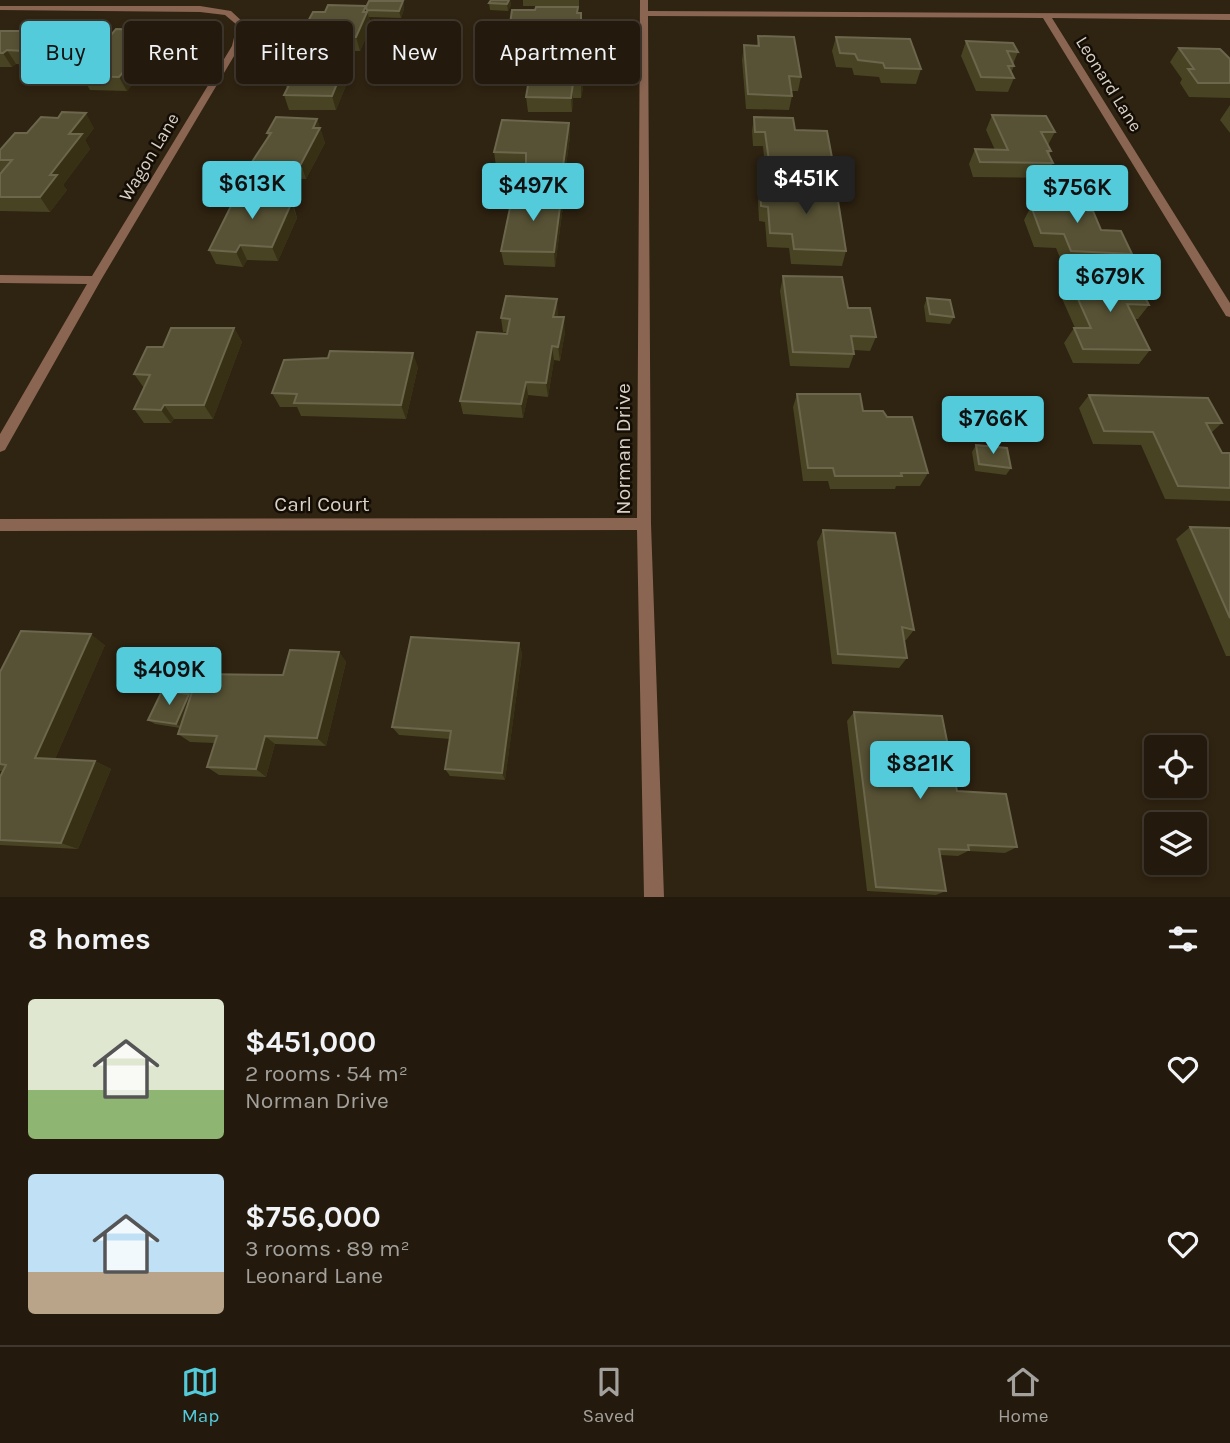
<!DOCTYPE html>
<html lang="en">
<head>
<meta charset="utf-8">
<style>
	body { margin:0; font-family:Karla,sans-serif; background:#2b2316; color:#f1f3f6; height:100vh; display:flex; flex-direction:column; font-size:26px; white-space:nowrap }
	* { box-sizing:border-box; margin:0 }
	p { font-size:23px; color:#a3a19d }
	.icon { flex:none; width:38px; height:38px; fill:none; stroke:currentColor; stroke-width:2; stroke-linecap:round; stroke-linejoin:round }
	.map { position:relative; height:897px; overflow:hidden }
	.side { display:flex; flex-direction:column; background:#231a0d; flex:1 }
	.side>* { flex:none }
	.guide { position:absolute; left:21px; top:21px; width:700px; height:63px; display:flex; gap:14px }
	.buttons { position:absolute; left:1144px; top:735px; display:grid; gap:14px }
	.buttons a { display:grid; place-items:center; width:63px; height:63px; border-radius:7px; background:#231a0d; box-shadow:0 4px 10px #0003,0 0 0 2px #40382e; font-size:35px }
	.price { position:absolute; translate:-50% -60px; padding:0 16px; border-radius:7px; background:#53cbda; color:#111; font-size:23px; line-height:46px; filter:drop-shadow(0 2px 4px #0008) }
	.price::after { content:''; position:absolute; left:50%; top:42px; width:21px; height:16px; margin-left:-10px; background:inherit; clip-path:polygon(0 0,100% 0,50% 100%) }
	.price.selected { background:#222; color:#fff }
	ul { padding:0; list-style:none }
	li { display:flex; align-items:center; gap:21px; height:175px; padding:0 28px }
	li span { display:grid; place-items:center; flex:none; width:196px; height:140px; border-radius:7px; color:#555 }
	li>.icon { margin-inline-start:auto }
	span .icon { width:84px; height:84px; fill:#fffc; stroke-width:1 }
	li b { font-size:30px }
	h2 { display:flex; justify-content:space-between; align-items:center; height:84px; padding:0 28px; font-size:30px }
	.chip { padding:0 24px; border-radius:7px; background:#231a0d; box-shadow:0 4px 10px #0003,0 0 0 2px #40382e; font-size:24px; line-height:63px }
	.chip.selected { background:#53cbda; color:#111 }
	.dock { display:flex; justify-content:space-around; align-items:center; height:98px; border-top:2px solid #40382e; background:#231a0d; font-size:19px; color:#a3a19d }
	.dock a { display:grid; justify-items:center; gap:4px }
	.dock .selected { color:#53cbda }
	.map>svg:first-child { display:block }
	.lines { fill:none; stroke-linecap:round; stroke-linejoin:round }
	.minor { fill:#8a6552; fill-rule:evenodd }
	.wall { fill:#474323 }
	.shaded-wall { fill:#373015 }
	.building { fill:#575235; stroke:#6b664c; stroke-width:2 }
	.labels { text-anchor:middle; stroke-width:5; stroke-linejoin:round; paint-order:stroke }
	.far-street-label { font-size:18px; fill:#d9d1c6; stroke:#130d06 }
	.street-label { font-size:21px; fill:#d9d1c6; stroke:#130d06 }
</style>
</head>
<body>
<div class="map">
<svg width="1230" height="897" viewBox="0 0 1230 897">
	<rect width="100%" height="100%" fill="#2f2311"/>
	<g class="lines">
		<path class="minor" d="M640,0H648V11L1230,14V20L1052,18L1230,303V317L1226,316L1043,18L648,16L651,524L664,897H644L637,530L0,531V519L637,518Z
			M0,6H200L231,11L245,24L240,46L101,280L5,450L0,452V434L87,284L0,283V275L92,276L232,46L237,25L225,15L200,12L0,10Z"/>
	</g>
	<path class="wall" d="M491,0H510L511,5L508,11L490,10L489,3Z
		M523,0H579V6H523Z
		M403,1L404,9L401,18L369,17L371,26L360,51H348L351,64L348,73L349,78L336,110H289L284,95L287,89L284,79L301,66L315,49L306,25L325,12Z
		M578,13H581V37H576L574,53H535L534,38H511L510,24Z
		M0,31L49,46L31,65L16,64L12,67H0Z
		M758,36L801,77L798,91H791L792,96L789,110L746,109L742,60L744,45L757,46Z
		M836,37L921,69L916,84L881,83L879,77L854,75L852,68L836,67L832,51Z
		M966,41L1018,52L1013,64L1014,66L1011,73L1014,78L1008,92L976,91L961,56Z
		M96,42L99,49L166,44L127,91L90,90L82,76L95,60L94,57L91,60H68L64,53Z
		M1179,48L1230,59V98L1189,97L1180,83L1182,79L1170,62Z
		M576,71L575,74H582L583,88L581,98H573L572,112H528L526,97Z
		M1230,105V133L1220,120Z
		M992,115L1055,132L1048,145L1051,151L1049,155L1053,163L1046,178L973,177L969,164L975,149L995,150L986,130Z
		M754,117L795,130L833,163L829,178L766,176L763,146H753L752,131Z
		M317,119L325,143L306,179L258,177L252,162L268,137L267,133Z
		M569,123L570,137L564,180L527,179L526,167L496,166L494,152Z
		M94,128L85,140L90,149L63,185L67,190L50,212L0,211V174L1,173L0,171V150L27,133Z
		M760,186L846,251L842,266L791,264L789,248L767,247L765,222L759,221L758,200Z
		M562,192L563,206L555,267L504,265L501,251L525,203Z
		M1038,193L1088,211L1101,230L1132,254L1123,268L1063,265L1056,248L1034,247L1024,220Z
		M294,207L297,218L278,261L247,260L243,267L216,264L209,250Z
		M783,276L848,308L876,337L870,351L854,350V354L849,368L790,366L780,291Z
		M1069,279L1149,305L1138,319H1135L1150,350L1139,364L1073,363L1064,343L1074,328H1075L1060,294Z
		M927,298L954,317L950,324L926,322L924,306Z
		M558,313L557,317L565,332L560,361L554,360L548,397L528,395L523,418L463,414L460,401L507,334L508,332H503L501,318Z
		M234,328L242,342L213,419H174L171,423H144L134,409L144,388L134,374L163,347Z
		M418,367L406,419L301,416L297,407H280L272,393Z
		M797,394L863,411L928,473L920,486H896L895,489H830L828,481H803L793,407Z
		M1089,395L1222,423L1211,433L1222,453H1230V501L1165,499L1141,445L1093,444L1079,408Z
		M976,445L1011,468L1006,475L975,471L972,452Z
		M1190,527L1230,528V656H1226L1176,539Z
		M823,530L914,630L906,640H904L907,658L899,668L832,664L817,542Z
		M519,643L522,654L505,780L450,776L445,769L450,739L399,735L392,727Z
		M105,645L55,759L95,761L111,769L78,849L0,845V777L3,771H0V672Z
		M339,652L346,662L326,746L275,744L266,777L219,775L207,767L214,743L190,742L178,734L180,728L155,724L148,720L189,694L191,695L283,675Z
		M854,712L957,791L1017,847L1005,853L968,851L958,856L940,855L946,891L936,895L867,891L847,721Z"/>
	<path class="shaded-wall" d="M509,0H510L511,5L508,11L507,4Z
		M403,1L404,9L401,18L399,11Z
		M366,6L371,26L360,51L356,37Z
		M575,23L576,37L574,53V39Z
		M159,30L166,44L127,91L119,77Z
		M41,31L49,46L31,65L23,51Z
		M96,42L100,49L91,60L87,53Z
		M347,49L351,64L348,73L349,78L336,110L332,96L341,64Z
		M7,50L16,64L12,67L3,53Z
		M582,74L583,88L581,98V83Z
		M573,83V98L572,112L571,98Z
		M86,113L94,128L85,140L90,149L63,185L67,190L50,212L40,197L69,134Z
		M317,119L325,143L306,179L301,164L313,128Z
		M569,123L570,137L564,180L563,166Z
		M562,192L563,206L555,267L554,252Z
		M288,193L297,218L278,261L272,247L284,204Z
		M240,245L247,260L243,267L236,252Z
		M557,299L558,313L555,331L553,317Z
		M564,317L565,332L560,361L558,347Z
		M234,328L242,342L213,419L204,405Z
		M552,346L554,360L548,397L546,383Z
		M413,353L418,367L406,419L401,405Z
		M526,382L528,395L523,418L521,404Z
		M164,405L174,419L171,423L161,410Z
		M91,634L105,645L52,766L35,758Z
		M519,643L522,654L505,780L502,773Z
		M339,652L346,662L326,746L317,738Z
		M189,694L195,699L183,728L176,724Z
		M265,736L275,744L266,777L256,769Z
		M95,761L111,769L78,849L61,843Z"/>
	<path class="building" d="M491,0H509L507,4L489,3Z
		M369,1H403L399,11L367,10L366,7Z
		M328,5L366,6L363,12H367L356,37L311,38L318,25H306L313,12H325Z
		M536,7H578L577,13H581V23H575L574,39H534L535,24H510L512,10H535Z
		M116,29L159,30L119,77L82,76L98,56H93Z
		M0,31H41L23,51L7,50L3,53H0Z
		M758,36L794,37L801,77L789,76L792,96L748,94L744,45L759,46Z
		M836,37L910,39L921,69L885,68L883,63L858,60L855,54L840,53Z
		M966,41L1013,43L1018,52L1007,51L1014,66H1008L1014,78L981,77Z
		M73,42H96L87,53H64Z
		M1179,48L1220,49L1230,59V83H1198L1188,69H1194Z
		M309,49H347L341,64H345L332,96L284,95L292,79H284L290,66H301Z
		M533,56H575L573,74H582L581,83H573L571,98L526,97Z
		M62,112L86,113L69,134H82L50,175H57L40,197H0V174L12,160H0V150L15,133H27L41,117L58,118Z
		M992,115L1046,116L1055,132H1041L1051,151H1047L1053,163L980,162L975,149L1008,150Z
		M276,117L317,119L313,128H320L301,164L252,162L271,133H267Z
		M754,117L793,118L795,130L827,131L833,163L769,161L765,132H755Z
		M502,120L569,123L563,166L526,164V153L494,152Z
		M760,186L836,188L846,251L794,249L792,234L770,233L768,207L761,206Z
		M527,191L562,192L554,252L501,251L511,203H525Z
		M238,192L288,193L284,204H291L272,247L240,245L236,252L209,250Z
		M1038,193L1081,195L1088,211H1093L1101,230L1121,231L1132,254L1071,251L1064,234L1041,233L1031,206L1043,207Z
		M783,276L842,277L848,308H870L876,337L851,336L854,354L793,352Z
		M1069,279L1136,280L1149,305L1127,304L1150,350L1083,349L1074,328H1091Z
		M506,296L557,299L553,317H564L558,347L552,346L546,383L526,382L521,404L460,401L477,332L507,334L510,319L501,318Z
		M927,298L950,300L954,317L930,314Z
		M171,328H234L204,405H164L161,410L134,409L150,375L134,374L147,347H163Z
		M330,351L413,353L401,405L294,403L297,394L272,393L284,360L328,358Z
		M797,394H860L863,411H883L887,417H912L928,473H901L902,476H835L833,468H808Z
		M1089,395L1208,398L1222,423H1206L1222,453H1230V488L1178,486L1153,432L1104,431Z
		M976,445L1007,448L1011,468L979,464Z
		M1190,527L1230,528V618Z
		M823,530L895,533L914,630L902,627L907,658L838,654Z
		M21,631L91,634L35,758L95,761L61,843L0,840V777L6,765L0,764V672Z
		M411,637L519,643L502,773L445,769L451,731L392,727Z
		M290,650L339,652L317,738L265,736L256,769L207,767L217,736L178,734L198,674L283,675Z
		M162,691L189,694L176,724L148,720Z
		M854,712L942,716L957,791L1006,794L1017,847L968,845L969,850L939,849L946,891L876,887Z"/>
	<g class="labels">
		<g class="far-street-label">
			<text transform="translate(1109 84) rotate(58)" y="6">Leonard Lane</text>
			<text transform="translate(149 157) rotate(-59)" y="6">Wagon Lane</text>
		</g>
		<g class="street-label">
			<text transform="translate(623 449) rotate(-90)" y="7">Norman Drive</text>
			<text x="322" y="511">Carl Court</text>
		</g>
	</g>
</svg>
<div class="buttons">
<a><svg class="icon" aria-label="locate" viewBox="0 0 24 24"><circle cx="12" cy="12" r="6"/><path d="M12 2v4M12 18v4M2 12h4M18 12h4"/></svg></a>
<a><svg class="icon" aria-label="layers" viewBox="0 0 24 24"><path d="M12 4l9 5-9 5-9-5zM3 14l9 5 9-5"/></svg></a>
</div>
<b class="price selected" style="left:806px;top:216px">$451K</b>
<b class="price" style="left:252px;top:221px">$613K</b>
<b class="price" style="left:533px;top:223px">$497K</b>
<b class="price" style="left:1077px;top:225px">$756K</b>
<b class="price" style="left:1110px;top:314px">$679K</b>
<b class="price" style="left:993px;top:456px">$766K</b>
<b class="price" style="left:169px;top:707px">$409K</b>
<b class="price" style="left:920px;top:801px">$821K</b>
<div class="guide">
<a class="chip selected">Buy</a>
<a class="chip">Rent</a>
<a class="chip">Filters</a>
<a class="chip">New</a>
<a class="chip">Apartment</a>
</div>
</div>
<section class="side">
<h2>8 homes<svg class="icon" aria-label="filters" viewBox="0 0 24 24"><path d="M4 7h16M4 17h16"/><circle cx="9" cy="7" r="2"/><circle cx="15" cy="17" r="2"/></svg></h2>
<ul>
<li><span style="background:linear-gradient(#dfe7d0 65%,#8fb573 0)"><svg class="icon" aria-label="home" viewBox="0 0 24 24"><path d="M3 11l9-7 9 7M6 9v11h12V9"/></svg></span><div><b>$451,000</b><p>2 rooms · 54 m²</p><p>Norman Drive</p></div><svg class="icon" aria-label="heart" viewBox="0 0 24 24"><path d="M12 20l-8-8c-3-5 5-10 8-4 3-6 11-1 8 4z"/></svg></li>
<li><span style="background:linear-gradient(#bfe0f5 70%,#b9a48a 0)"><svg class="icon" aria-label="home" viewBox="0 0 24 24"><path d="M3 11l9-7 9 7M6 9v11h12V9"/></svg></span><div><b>$756,000</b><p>3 rooms · 89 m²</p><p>Leonard Lane</p></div><svg class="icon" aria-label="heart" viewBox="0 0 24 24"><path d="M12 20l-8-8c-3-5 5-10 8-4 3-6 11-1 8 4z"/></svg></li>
</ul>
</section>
<nav class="dock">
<a class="selected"><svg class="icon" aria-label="map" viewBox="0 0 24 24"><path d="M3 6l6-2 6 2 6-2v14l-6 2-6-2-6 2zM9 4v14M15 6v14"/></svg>Map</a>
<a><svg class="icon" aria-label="saved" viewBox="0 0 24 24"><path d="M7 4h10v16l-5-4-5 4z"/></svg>Saved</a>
<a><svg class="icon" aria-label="home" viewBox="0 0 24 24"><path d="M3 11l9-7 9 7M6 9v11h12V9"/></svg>Home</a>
</nav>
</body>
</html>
